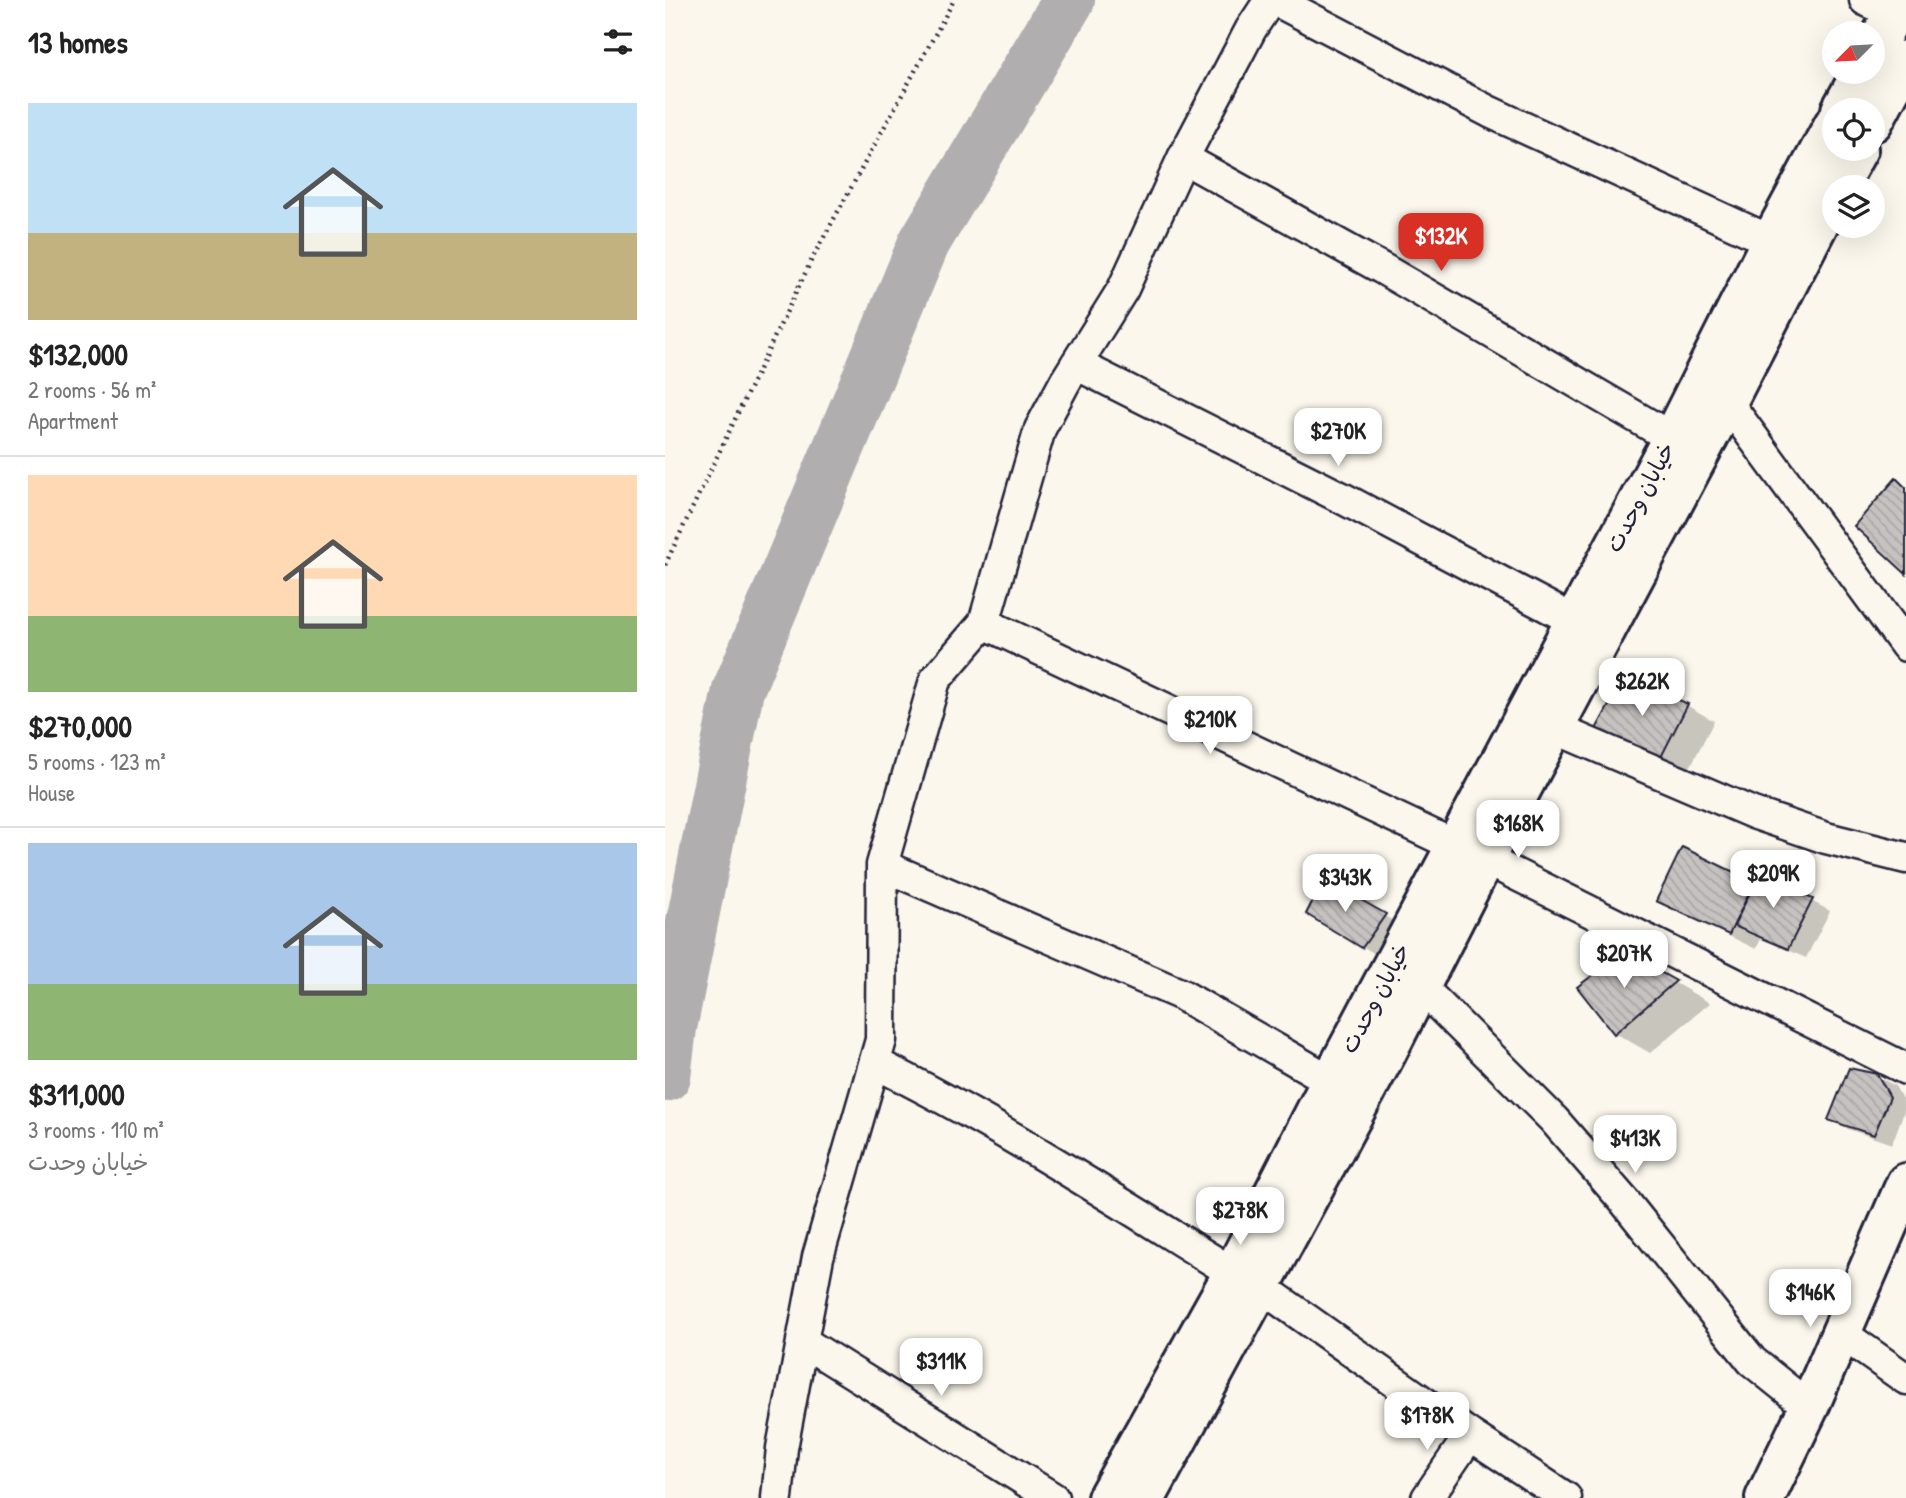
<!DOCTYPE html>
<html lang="en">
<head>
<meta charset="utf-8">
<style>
	body { margin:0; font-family:"Patrick Hand","Playpen Sans Arabic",sans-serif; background:#f6f6f6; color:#222; height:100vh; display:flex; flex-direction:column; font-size:26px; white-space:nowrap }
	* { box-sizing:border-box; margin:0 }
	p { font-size:23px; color:#767676 }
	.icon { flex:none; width:38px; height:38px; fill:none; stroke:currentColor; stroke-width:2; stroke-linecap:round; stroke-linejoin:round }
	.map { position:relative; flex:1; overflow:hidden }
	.side { display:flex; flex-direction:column; background:#fff; width:665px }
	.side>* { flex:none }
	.needle { width:46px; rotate:246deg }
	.buttons { position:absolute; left:1157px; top:21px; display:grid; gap:14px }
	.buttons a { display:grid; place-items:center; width:63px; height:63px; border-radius:50%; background:#fff; box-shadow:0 7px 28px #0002; font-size:35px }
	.price { position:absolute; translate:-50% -60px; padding:0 16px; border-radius:14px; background:#fff; color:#222; font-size:23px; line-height:46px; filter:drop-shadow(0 2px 4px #0008) }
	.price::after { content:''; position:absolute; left:50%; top:42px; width:21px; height:16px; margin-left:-10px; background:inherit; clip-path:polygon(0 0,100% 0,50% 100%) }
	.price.on { background:#d93025; color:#fff }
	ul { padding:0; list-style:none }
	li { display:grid; align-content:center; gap:14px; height:371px; padding:0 28px }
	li+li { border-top:2px solid #e0e0e0 }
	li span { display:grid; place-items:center; height:217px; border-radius:0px; color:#555 }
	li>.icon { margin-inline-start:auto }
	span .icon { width:126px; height:126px; fill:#fffc; stroke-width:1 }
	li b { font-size:30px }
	h2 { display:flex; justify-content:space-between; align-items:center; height:84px; padding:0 28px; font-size:30px }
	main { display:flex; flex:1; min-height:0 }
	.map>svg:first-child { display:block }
	.shadow { fill:#0003 }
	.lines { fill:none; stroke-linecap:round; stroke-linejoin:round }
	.river { stroke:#b1aeb0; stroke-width:52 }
	.building { fill:url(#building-back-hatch); stroke:#22223b; stroke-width:2 }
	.street-casing { stroke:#22223b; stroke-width:35 }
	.secondary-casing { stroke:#22223b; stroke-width:44 }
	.path { stroke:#22223b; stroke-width:4.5; stroke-dasharray:2 5; stroke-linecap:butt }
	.street { stroke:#fbf7ec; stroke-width:30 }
	.secondary { stroke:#fbf7ec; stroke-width:38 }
	.labels { text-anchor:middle; stroke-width:5; stroke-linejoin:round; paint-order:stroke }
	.street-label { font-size:23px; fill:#22223b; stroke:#fbf7ec }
</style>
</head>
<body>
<main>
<section class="side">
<h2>13 homes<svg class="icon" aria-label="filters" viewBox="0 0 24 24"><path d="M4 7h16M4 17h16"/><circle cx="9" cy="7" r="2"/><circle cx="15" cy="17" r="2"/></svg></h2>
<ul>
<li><span style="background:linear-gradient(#bfe0f5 60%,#c2b280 0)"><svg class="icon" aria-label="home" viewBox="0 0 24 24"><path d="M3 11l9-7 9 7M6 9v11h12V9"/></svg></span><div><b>$132,000</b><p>2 rooms · 56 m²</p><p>Apartment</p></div></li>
<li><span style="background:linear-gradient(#ffd9b3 65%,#8fb573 0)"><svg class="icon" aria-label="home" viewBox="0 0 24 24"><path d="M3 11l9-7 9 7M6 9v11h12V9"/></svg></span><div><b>$270,000</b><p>5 rooms · 123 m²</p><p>House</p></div></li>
<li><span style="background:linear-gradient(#a9c7e8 65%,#8fb573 0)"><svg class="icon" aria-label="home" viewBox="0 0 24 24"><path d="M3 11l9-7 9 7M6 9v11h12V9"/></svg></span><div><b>$311,000</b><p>3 rooms · 110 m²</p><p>خیابان وحدت</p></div></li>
</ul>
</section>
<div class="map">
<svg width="1241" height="1498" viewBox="0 0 1241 1498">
	<defs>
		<pattern id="building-back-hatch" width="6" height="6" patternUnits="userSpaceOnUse" patternTransform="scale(1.75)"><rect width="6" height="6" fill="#c6c2c0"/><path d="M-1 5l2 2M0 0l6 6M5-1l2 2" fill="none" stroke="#aaa6a6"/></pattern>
	</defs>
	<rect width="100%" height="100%" fill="#fbf7ec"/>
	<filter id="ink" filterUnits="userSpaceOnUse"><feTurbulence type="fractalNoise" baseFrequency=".0143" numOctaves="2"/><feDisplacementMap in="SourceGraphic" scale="14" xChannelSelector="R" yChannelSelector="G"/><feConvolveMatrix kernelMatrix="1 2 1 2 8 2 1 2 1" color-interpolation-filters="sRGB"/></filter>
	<g filter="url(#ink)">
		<path class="shadow" d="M961,678L1023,706L1049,721L1021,775L959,745Z
			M1018,850L1090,886L1115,878L1133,888V894L1165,911L1141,958L1096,939L1091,949L1020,915L993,900Z
			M660,882L737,926L715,957L643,913Z
			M959,954L1045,1003L985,1053L950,1033Z
			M1212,1076L1230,1086L1241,1106L1227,1144L1183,1129L1166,1119Z"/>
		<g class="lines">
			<path class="river" d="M0,1076L6,1028L73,690L259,243L404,0"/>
		</g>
		<path class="building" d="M1231,478L1241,488V574L1189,526Z
			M960,676L1023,704L994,761L930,731Z
			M1017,847L1073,874L1069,884L1084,893L1064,935L991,901Z
			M1096,869L1116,876L1115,885L1148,899L1123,949L1069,926Z
			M659,879L721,914L697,948L641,914Z
			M959,952L1011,981L949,1034L912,987Z
			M1184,1068L1212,1074L1225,1097L1209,1135L1163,1120Z"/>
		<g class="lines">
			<g class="street-casing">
				<path id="street" d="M610,0L825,112L1106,241
					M1200,0L1229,13
					M518,158L718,269L1007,438
					M411,364L677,498L910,621
					M1062,402L1241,646
					M319,623L791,846
					M889,728L1088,813L1161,838L1241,858
					M820,859L1241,1069
					M217,865L515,994L666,1081
					M755,986L889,1120L960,1202L1087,1361L1144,1407
					M210,1063C334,1124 450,1200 568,1273L596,1287L805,1435L901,1498
					M1176,1333L1241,1379
					M137,1341L388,1498
					M112,1498L117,1448L153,1257L216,1040L217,865L270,680L319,623L375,429L400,382L458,289L518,158L586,29L605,0
					M762,1498L805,1435"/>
			</g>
			<g class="secondary-casing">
				<path id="secondary" d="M1208,52L1235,0
					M1176,110L1197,72
					M1208,122L1241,60
					M1172,187L1193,149
					M442,1498L568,1273L666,1081L1007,438L1106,241L1169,124
					M481,1498L721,1054L832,835L1062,402L1169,194
					M1100,1498L1144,1407L1241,1183"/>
			</g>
			<path class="path" d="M0,565L147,259L289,0"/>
			<use href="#street" class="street"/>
			<use href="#secondary" class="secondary"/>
		</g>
	</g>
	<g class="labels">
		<g class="street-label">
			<text transform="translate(975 497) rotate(-62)" y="8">خیابان وحدت</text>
			<text transform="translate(710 998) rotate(-62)" y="8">خیابان وحدت</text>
		</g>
	</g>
</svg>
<div class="buttons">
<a><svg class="needle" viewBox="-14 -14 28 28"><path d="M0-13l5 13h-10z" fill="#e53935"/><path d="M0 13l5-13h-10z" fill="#767676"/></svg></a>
<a><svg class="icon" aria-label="locate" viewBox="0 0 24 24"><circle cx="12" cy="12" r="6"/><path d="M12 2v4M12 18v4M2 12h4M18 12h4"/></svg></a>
<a><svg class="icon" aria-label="layers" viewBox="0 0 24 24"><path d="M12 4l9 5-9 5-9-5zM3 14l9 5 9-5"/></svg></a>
</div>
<b class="price on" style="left:776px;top:273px">$132K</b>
<b class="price" style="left:673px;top:468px">$270K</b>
<b class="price" style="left:977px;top:718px">$262K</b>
<b class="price" style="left:545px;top:756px">$210K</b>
<b class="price" style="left:853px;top:860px">$168K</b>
<b class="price" style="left:1108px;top:910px">$209K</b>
<b class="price" style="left:680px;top:914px">$343K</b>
<b class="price" style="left:959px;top:990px">$207K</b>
<b class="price" style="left:970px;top:1175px">$413K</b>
<b class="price" style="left:575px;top:1247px">$278K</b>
<b class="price" style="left:1145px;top:1329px">$146K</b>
<b class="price" style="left:276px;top:1398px">$311K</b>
<b class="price" style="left:762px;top:1452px">$178K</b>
</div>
</main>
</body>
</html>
